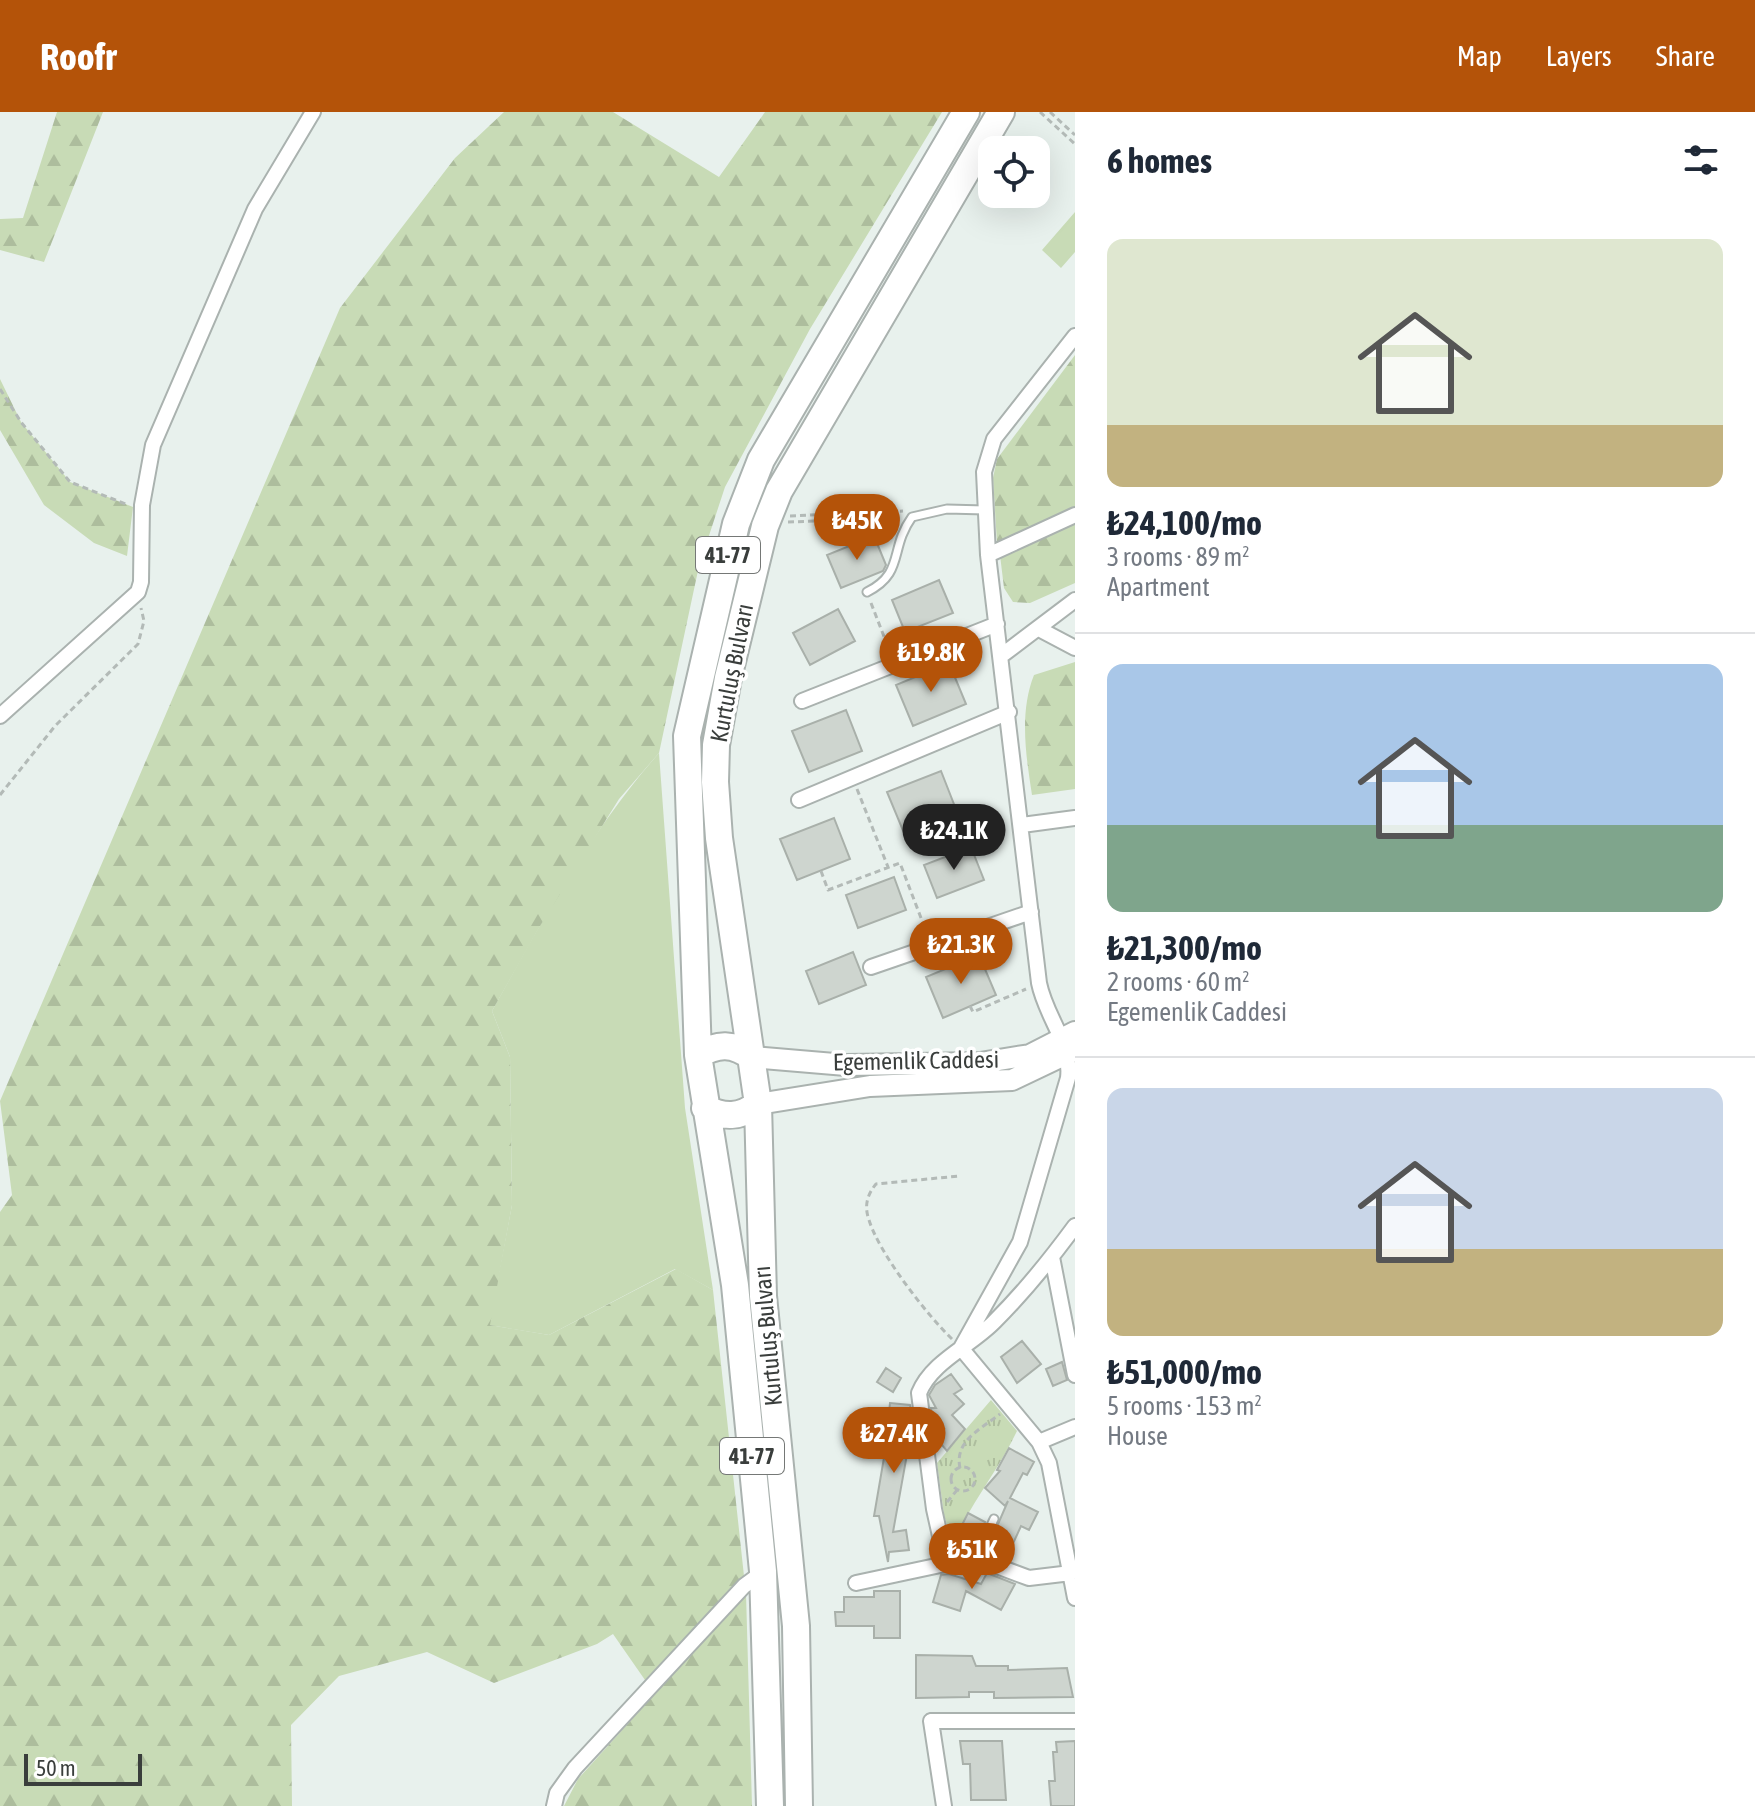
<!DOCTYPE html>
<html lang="en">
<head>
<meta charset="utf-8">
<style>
	body { margin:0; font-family:"Asap Condensed",sans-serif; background:#f2f2f3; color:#1f2937; height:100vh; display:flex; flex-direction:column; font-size:30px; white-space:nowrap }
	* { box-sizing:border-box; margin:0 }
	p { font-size:26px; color:#747a83 }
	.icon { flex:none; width:44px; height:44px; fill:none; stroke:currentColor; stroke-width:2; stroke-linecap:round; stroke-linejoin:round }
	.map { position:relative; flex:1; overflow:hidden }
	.panel { display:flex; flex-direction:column; background:#fff; width:680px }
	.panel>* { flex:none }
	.tools { position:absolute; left:978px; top:24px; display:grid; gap:16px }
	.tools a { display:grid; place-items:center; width:72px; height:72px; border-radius:16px; background:#fff; box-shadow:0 8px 32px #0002; font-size:40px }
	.scale { position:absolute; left:24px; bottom:20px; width:118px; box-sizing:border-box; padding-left:8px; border:4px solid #3a3e3c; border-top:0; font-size:22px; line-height:28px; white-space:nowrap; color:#3a3e3c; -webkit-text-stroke:6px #fff; paint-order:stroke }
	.price { position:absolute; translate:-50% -68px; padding:0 18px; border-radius:28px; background:#b45309; color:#fff; font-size:26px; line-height:52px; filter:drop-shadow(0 2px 4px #0008) }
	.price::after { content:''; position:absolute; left:50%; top:48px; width:24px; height:18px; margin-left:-12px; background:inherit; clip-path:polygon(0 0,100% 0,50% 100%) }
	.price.selected { background:#222; color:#fff }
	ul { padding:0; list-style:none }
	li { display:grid; align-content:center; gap:16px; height:424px; padding:0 32px }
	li+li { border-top:2px solid #e0e1e3 }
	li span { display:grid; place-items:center; height:248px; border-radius:16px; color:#555 }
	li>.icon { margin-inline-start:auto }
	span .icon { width:144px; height:144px; fill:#fffc; stroke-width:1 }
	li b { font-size:34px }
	h2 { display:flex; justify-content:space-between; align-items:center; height:96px; padding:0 32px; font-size:34px }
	header { display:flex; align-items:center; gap:48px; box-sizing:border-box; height:112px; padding:0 40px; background:#b45309; color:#fff }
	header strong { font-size:38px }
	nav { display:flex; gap:44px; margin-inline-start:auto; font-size:28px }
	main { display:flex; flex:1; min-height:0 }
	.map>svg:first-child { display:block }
	.grass { fill:#c8dbb6 }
	.forest { fill:url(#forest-firs) }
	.park { fill:url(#park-tufts) }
	.building { fill:#ced5cf; stroke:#a9b0aa; stroke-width:2 }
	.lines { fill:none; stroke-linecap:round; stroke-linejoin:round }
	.lane-casing { stroke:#aab2af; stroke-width:11 }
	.street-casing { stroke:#aab2af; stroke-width:18 }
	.secondary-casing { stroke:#aab2af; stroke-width:24 }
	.highway-casing { stroke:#aab2af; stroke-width:30 }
	.path { stroke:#b3bab7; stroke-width:3; stroke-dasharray:6 4; stroke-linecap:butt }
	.lane { stroke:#fff; stroke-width:7 }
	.street { stroke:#fff; stroke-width:14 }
	.secondary { stroke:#fff; stroke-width:20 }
	.highway { stroke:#fff; stroke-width:26 }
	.labels { text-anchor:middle; stroke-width:7; stroke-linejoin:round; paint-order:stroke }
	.shield { fill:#fff; stroke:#757876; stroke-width:2 }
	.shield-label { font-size:22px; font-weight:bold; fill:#3a3e3c }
	.street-label { font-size:24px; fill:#3a3e3c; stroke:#fff }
</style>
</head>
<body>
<header>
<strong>Roofr</strong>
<nav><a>Map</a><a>Layers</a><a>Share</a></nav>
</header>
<main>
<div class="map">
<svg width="1075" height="1694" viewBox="0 0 1075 1694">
	<defs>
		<pattern id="forest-firs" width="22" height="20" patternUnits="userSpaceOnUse" patternTransform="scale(2)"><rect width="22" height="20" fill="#c8dbb6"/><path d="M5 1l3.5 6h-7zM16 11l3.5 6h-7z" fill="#adbd9d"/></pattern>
		<pattern id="park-tufts" width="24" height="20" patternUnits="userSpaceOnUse" patternTransform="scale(2)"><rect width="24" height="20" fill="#c8dbb6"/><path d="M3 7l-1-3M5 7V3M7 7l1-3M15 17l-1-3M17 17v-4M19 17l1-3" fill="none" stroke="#adbd9d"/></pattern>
	</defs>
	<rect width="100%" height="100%" fill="#e8f1ed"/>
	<path class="grass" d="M1075,100V140L1061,156L1042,138Z
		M659,641L685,996L713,1178L675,1157L549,1223L489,1213L512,1093L510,945L492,899C542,809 591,718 659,641Z"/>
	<path class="forest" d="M57,0H103L44,150L0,138V107L23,106Z
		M504,0H613L719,65L765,0H942L810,217L725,375L699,454L659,641L619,687L540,814L492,899L510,945L512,1093L490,1213L549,1223L676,1157L713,1178L744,1464L645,1568L613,1522L597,1532L494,1571L427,1540L339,1564L291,1613L292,1694H0V1100L12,1083L0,989L340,196L455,46Z
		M1075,243V396L997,431L993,366L997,347Z
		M0,267L21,310L70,370L133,395L127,444L94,431L44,393L0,318Z
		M1075,410V471L1030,491L1013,490L1004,476L1000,443Z
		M1075,550V677L1032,683C1026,644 1019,601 1034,563Z
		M746,1481L752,1694H564L578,1667Z"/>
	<path class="park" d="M991,1288L1017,1319C998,1359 970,1392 953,1432L944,1403L937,1351Z"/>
	<path class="building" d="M874,424L886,453L883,459L841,476L827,443Z
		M939,468L953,501L905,520L892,488Z
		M838,497L855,529L810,553L793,521Z
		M949,551L966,592L913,614L896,573Z
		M846,598L862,639L809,660L792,619Z
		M941,659L957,700L904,721L887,680Z
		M834,706L850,747L797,768L780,727Z
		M971,735L984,768L937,786L924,753Z
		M894,765L906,798L858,816L846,783Z
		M853,840L866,873L819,892L806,859Z
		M979,843L996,883L943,906L926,865Z
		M1022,1229L1041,1252L1017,1271L1001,1245Z
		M1062,1250L1067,1268L1053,1274L1046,1257Z
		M886,1256L901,1266L893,1280L877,1270Z
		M951,1262L962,1277L954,1282L964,1292L952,1303L965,1317L947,1339L936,1326L944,1317L933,1313L931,1296H936L929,1283L935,1273Z
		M890,1291L910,1293L913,1309L893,1420L906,1418L909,1438L889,1440L888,1450L879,1404H874L886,1334L878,1333L880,1317L887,1318Z
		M1009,1336L1034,1350L1027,1363L1023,1361L1010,1386L1038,1400L1029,1418L1021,1414L1006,1447L996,1443L999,1438L989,1433L1008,1389L1005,1394L985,1376L1000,1359L997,1358Z
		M968,1401L985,1410L975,1433L957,1423Z
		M987,1461L1015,1472L1001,1498L966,1479L960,1499L933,1490L941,1463L949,1462L981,1472Z
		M874,1479H900V1526H874V1514H836L835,1500H844V1485H874Z
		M916,1543L972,1544L976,1554H1008V1558L1067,1556L1073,1585L994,1586V1580H969V1585L916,1586Z
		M960,1629H1002L1006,1688H971L970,1652H963Z
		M1075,1629V1694H1051L1049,1669H1055L1053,1640H1057L1056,1630Z"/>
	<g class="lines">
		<g class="lane-casing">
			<path id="lane" d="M867,480C905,461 889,437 912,405L947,397L985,398
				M975,1448L994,1407"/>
		</g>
		<g class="street-casing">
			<path id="street" d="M1075,224L994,327L984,360L988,443L1039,871C1046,906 1072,931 1068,966L1020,1130L961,1236L1039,1330L1049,1351L1075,1486
				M988,443L1075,403
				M1039,517L1075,536
				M1001,544L1075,488
				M802,589L997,512
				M0,604L138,480L141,470L142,393L153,333L255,97L313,0
				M799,688L1009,600
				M1022,713L1075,706
				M871,855L1031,800
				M1052,1145L1075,1263
				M1039,1330L1075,1315
				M946,1451L934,1397L919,1281C932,1249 971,1234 995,1209C1024,1180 1050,1148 1075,1114
				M856,1471L964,1448L986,1450L1029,1466L1071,1461
				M554,1694L557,1681L575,1656L744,1474L763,1460
				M944,1694L931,1609H1075"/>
		</g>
		<g class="secondary-casing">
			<path id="secondary" d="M752,945L846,953L980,951L1030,943L1075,920
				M758,992L870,974L1012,968L1075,938"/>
		</g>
		<g class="highway-casing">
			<path id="highway" d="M698,943C718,931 733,931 752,945
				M705,996C724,1006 740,1006 758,992
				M770,1694L763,1459L735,1173L698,943L687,624L736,412L761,348L966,0
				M799,1694L796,1514L763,1184L758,992L719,726L715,670L716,633L728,566L765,414L779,379L1001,0"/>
		</g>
		<path class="path" d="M1040,0L1075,32
			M1050,0L1075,23
			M0,277L21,310L70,370L128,393
			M790,404L903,399
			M788,410L900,406
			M871,491L890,540
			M857,677L888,755
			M0,683L55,614L138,532L144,509L141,496
			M821,759L828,778L900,751L926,819
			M970,894L973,900L1026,877
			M952,1227C926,1202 879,1141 869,1108C864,1094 867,1083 876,1072L959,1064
			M951 1367a12 12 0 1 1 24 0a12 12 0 1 1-24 0Z
			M960,1356C954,1329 981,1317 1000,1302
			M947,1390L958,1377"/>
		<use href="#lane" class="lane"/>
		<use href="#street" class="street"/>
		<use href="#secondary" class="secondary"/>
		<use href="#highway" class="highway"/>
	</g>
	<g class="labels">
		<g class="shield">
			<rect x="696" y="425" width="64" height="36" rx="6"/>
			<rect x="720" y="1326" width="64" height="36" rx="6"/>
		</g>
		<g class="shield-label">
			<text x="728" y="451">41-77</text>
			<text x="752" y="1352">41-77</text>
		</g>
		<g class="street-label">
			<text transform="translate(732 561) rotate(-79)" y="8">Kurtuluş Bulvarı</text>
			<text transform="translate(916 949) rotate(-1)" y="8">Egemenlik Caddesi</text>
			<text transform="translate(768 1224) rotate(-95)" y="8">Kurtuluş Bulvarı</text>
		</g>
	</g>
</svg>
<div class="tools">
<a><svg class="icon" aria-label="locate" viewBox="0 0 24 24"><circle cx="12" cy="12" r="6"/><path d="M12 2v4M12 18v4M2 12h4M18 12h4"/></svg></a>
</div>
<div class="scale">50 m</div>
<b class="price" style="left:857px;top:450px">₺45K</b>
<b class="price" style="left:931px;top:582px">₺19.8K</b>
<b class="price selected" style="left:954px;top:760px">₺24.1K</b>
<b class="price" style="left:961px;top:874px">₺21.3K</b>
<b class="price" style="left:894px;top:1363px">₺27.4K</b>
<b class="price" style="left:972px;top:1479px">₺51K</b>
</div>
<section class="panel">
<h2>6 homes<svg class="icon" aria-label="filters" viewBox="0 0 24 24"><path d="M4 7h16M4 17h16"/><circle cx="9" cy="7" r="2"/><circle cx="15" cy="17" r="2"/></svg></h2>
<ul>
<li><span style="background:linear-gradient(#dfe7d0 75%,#c2b280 0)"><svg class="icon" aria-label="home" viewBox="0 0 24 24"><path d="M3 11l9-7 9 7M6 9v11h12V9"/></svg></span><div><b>₺24,100/mo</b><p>3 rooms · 89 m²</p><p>Apartment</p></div></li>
<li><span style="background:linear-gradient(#a9c7e8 65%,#7fa58c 0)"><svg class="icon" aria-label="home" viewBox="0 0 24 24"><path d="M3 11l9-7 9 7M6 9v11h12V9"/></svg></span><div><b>₺21,300/mo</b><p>2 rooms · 60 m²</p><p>Egemenlik Caddesi</p></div></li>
<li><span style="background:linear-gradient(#c9d6e8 65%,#c2b280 0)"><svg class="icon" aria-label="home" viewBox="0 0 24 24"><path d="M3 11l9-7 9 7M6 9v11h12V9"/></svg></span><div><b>₺51,000/mo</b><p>5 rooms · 153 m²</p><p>House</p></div></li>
</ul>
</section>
</main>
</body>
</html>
